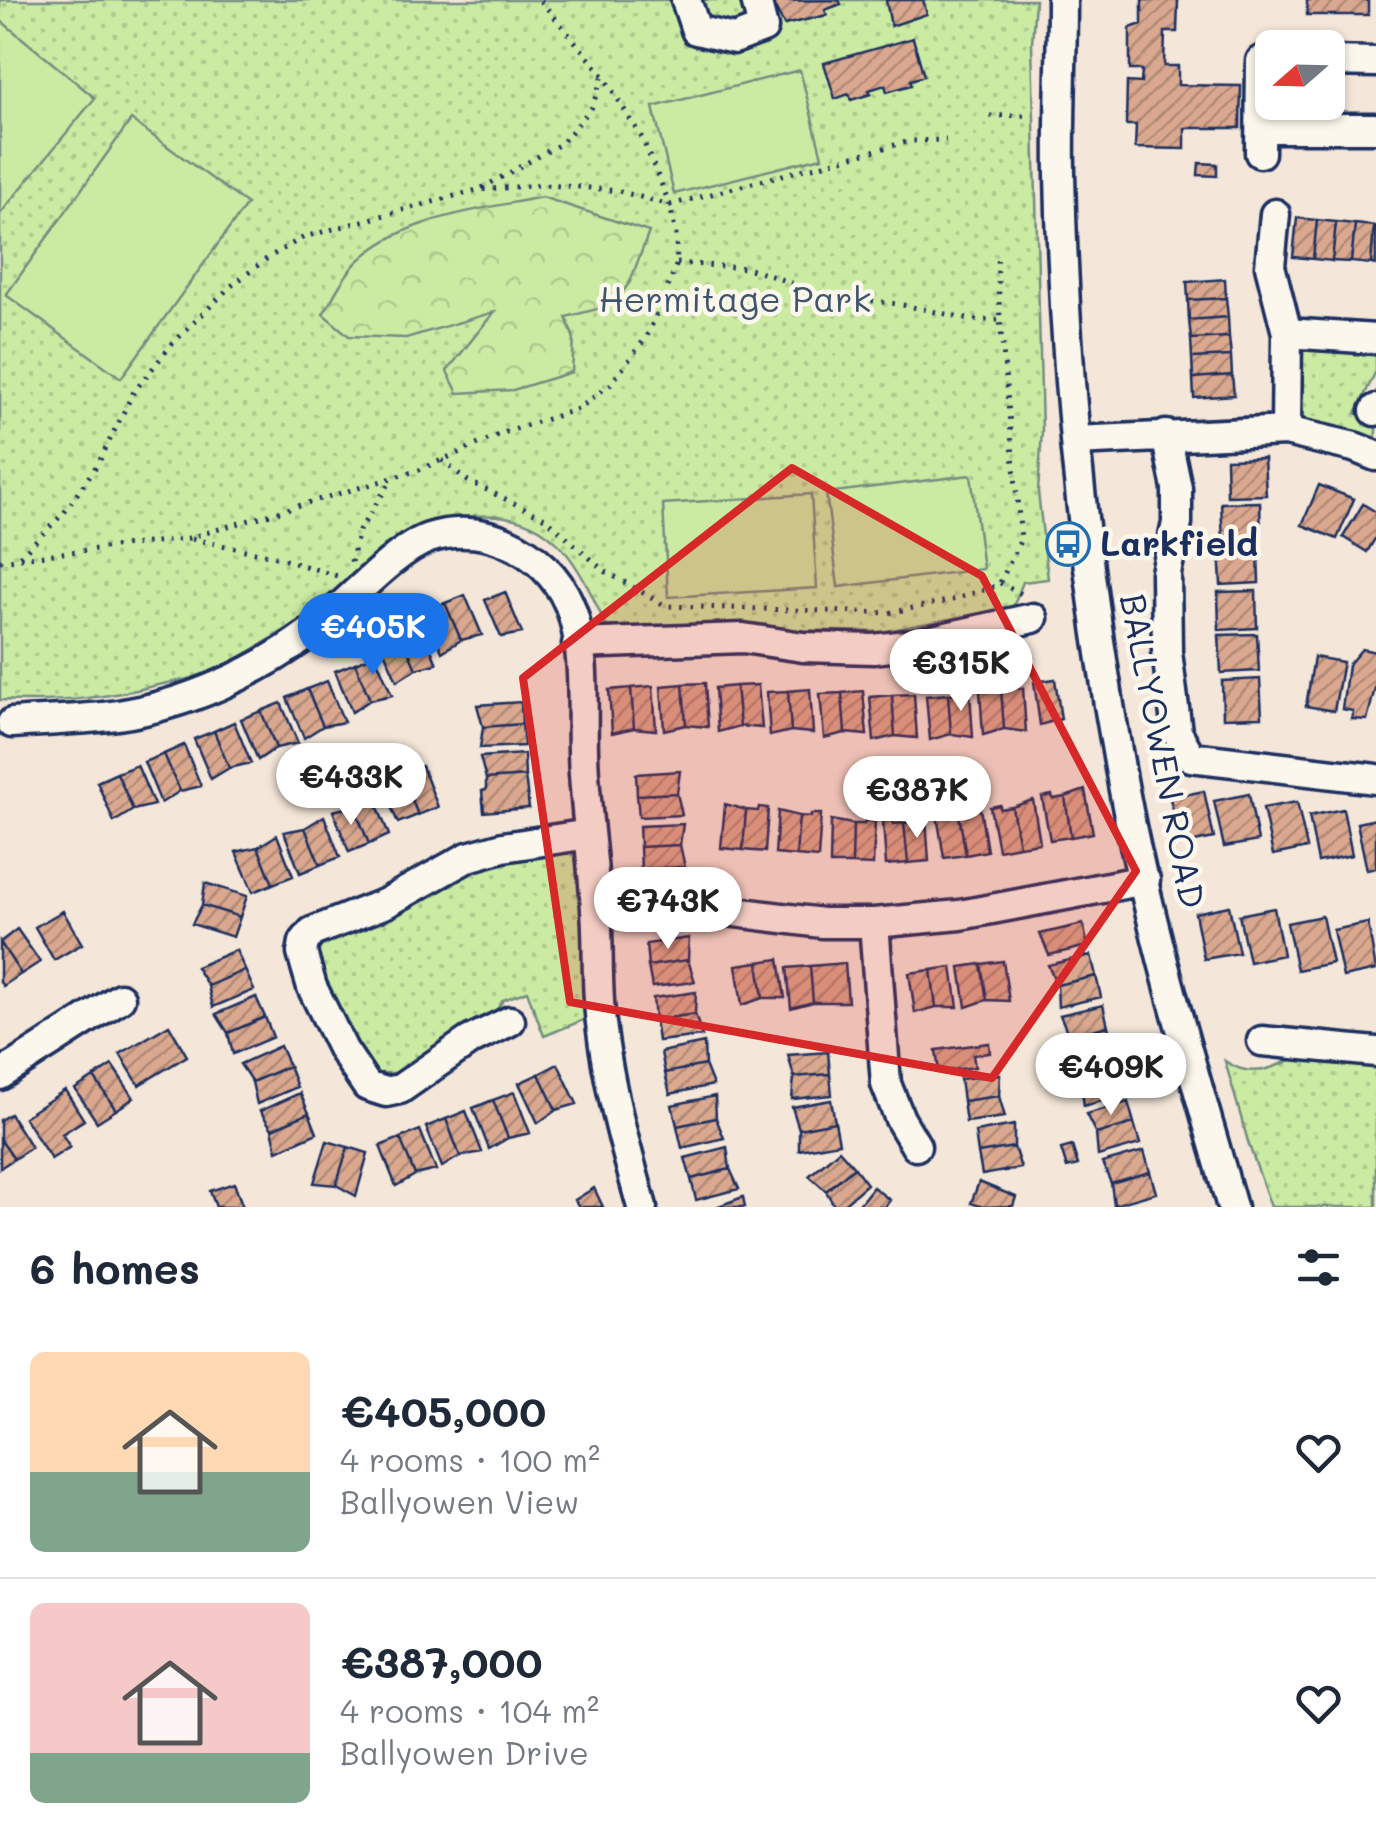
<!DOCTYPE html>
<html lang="en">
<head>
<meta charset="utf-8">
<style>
	body { margin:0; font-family:Mali,sans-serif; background:#f6f6f7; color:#1f2937; height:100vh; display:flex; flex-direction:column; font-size:38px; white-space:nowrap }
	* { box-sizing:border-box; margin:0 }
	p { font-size:32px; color:#747a83 }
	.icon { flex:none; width:55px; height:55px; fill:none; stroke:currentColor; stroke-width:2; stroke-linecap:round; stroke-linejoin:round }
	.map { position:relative; height:1207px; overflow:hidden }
	.sheet { display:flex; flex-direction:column; background:#fff; flex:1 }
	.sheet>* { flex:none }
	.needle { width:65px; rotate:250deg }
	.tools { position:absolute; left:1255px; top:30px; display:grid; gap:20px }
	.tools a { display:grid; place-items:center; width:90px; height:90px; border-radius:15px; background:#fff; box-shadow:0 2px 8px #0004; font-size:50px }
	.price { position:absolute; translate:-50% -85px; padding:0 22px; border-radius:35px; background:#fff; color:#222; font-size:32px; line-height:65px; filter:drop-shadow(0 2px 5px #0008) }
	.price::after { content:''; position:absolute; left:50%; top:60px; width:30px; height:22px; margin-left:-15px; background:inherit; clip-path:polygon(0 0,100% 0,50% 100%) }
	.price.on { background:#1a73e8; color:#fff }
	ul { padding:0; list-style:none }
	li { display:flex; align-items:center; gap:30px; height:250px; padding:0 30px }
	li+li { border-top:2px solid #e0e1e3 }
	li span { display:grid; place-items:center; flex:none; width:280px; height:200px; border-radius:15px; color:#555 }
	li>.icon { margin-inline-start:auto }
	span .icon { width:120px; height:120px; fill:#fffc; stroke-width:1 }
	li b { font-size:42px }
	h2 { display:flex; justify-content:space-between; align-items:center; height:120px; padding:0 30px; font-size:42px }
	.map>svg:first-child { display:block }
	.grass { fill:url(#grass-dots); stroke:#738d80; stroke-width:2.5 }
	.forest { fill:url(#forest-crowns); stroke:#738d80; stroke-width:2.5 }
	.pitch { fill:#cbeba3; stroke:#738d80; stroke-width:2.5 }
	.building { fill:url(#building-hatch); stroke:#1b2f5e; stroke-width:2.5 }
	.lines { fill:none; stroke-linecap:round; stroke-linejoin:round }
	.minor-casing { stroke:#1b2f5e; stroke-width:35 }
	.path { stroke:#1b2f5e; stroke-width:5; stroke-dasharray:2.5 8; stroke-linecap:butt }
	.minor { stroke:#fbf7ec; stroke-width:28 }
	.marked { fill:#d62828; fill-opacity:0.2; stroke:#d62828; stroke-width:8; stroke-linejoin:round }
	.labels { text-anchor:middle; stroke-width:9; stroke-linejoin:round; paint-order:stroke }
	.park-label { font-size:35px; fill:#3e556c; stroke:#fbf7ec }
	.poi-label { font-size:35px; font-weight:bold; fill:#1b2f5e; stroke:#fbf7ec; text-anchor:start }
	.street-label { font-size:35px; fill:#1b2f5e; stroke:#fbf7ec }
</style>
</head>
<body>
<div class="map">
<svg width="1376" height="1207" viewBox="0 0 1376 1207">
	<defs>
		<pattern id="grass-dots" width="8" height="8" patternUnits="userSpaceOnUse" patternTransform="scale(2.5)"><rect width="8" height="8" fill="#cbeba3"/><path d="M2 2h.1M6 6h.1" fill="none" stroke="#aeca8f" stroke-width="1.8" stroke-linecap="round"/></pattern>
		<pattern id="forest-crowns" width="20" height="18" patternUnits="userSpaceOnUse" patternTransform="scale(2.5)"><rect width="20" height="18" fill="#cbeba3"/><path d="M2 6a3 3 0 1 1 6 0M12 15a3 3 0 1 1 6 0" fill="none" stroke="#aeca8f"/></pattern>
		<pattern id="building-hatch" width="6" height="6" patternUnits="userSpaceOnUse" patternTransform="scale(2.5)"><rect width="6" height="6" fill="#daa88e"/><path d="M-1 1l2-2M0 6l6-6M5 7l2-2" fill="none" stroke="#b08977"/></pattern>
	</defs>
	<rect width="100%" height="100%" fill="#f4e7d9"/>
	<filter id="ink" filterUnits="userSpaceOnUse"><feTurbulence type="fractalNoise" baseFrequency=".01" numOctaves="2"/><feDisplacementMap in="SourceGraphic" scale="20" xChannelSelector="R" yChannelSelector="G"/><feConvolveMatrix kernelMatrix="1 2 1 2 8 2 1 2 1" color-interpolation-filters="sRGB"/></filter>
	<g filter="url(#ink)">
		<path class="grass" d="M0,0H1035L1032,43L1042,431L1038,492L1048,579L1023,582L1013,607L881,632L606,626C578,563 553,509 473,516C452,517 426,522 407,532C386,543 370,568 350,582C306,616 255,654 202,675C188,680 172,682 158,685C102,699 58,703 0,700Z
			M1298,350L1376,354V371L1356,413L1376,423V447L1296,420Z
			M551,847L575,856L582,884L586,1019L544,1036L527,991L503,1000L493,1016L402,1073H378C355,1048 311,978 317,943L393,913L482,867Z
			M1293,1059L1376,1061V1207H1271L1249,1145L1225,1061C1249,1078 1269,1070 1293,1059Z"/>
		<path class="forest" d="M542,197L649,232L630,282L613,305L566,317L574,339L572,372L513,390L458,393L447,371L494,312L406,338L349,336L323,314C334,297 344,274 358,261C406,216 480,210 542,197Z"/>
		<path class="pitch" d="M0,20L95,98L0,214Z
			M800,70L822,157L674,194L653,107Z
			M131,120L247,204L121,378L6,295Z
			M971,475L983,569L838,587L826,493Z
			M811,494L817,588L668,597L663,504Z"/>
		<path class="building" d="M839,0L841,4L825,10L827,15L784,25L772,1Z
			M886,0H923L927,14L891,26Z
			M1142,0H1178L1177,32H1165L1164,66H1178V85L1241,86L1240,128H1185V149L1135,148L1136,125H1126L1127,82L1141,83L1142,70H1130V28L1142,24Z
			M1307,0H1368V15H1307Z
			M913,38L924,76L911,80V85L887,92L885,85L869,90L871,94L851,100L849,94L835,99L824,63Z
			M1199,163L1217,164V176L1198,175Z
			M1297,218L1317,220L1313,259L1293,257Z
			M1317,220L1336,222L1332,261L1313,259Z
			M1336,222L1355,224L1351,262L1332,261Z
			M1355,224L1374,226L1371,264L1351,262Z
			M1374,226H1376V265L1371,264Z
			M1225,279L1226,298L1188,300L1187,282Z
			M1226,298L1228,317L1189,320L1188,300Z
			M1228,317L1229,337L1191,339L1189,320Z
			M1229,337L1231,356L1192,358L1191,339Z
			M1231,356L1232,375L1193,378L1192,358Z
			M1232,375L1234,395L1194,398L1193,378Z
			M1264,458L1266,495L1227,496L1226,459Z
			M1319,485L1354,499L1337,539L1302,525Z
			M1260,502L1261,539L1223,541L1221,503Z
			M1363,504L1376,512V537L1367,552L1343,537Z
			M1258,546L1259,583L1221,585L1219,547Z
			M1256,591L1257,628L1219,630L1218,592Z
			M505,592L522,633L501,637L485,600Z
			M465,595L482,635L461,640L445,603Z
			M445,603L461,640L442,652L425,612Z
			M420,624L437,664L416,669L400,632Z
			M400,632L416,669L397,681L380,641Z
			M1257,634L1259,671L1221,673L1219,635Z
			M1362,649L1376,652V684L1367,720L1352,719L1353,711L1342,709L1348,665Z
			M375,655L392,695L370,700L355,663Z
			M1314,657L1343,662L1334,711L1306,706Z
			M355,663L370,700L352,712L335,671Z
			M1055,679L1061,719L1040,725L1034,682Z
			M1260,679L1262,717L1223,718L1222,681Z
			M327,681L344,722L323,726L307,689Z
			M705,683L708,727L686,725L683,684Z
			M683,684L686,725L664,730L661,686Z
			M758,685L762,728L740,726L736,686Z
			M653,686L656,730L634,728L631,688Z
			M736,686L740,726L718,732L715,688Z
			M631,688L634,728L612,733L609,690Z
			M1023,688L1026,732L1004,729L1001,689Z
			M307,689L323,726L304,738L287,698Z
			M810,689L813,733L791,731L788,691Z
			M1001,689L1004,729L983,735L980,691Z
			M788,691L791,731L770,736L767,692Z
			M863,691L867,735L845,733L842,693Z
			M842,693L845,733L824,738L820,694Z
			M970,693L973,737L951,734L948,694Z
			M914,694L917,738L895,736L892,695Z
			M948,694L951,734L930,740L926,696Z
			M892,695L895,736L874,741L870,697Z
			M521,702L522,724L483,727L477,705Z
			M281,703L298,743L276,748L261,711Z
			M261,711L276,748L258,760L241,719Z
			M234,722L251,763L229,768L214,731Z
			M522,724L524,746L480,748L483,727Z
			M214,731L229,768L211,779L194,739Z
			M184,745L201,786L180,791L164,754Z
			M164,754L180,791L161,803L144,762Z
			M524,754L525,776L486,779L480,757Z
			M137,765L154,805L133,810L117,773Z
			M422,766L438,807L418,815L403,778Z
			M680,771L677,793L637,795L636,774Z
			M117,773L133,810L114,822L97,782Z
			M525,776L529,808L484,812L482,791L486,790V779Z
			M403,778L418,815L398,823L381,783Z
			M1085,790L1093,833L1071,837L1065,797Z
			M1204,791L1214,838L1180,845L1170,798Z
			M677,793L682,815L639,817L637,795Z
			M1249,794L1258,841L1224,847L1214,801Z
			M373,795L389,835L369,844L354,806Z
			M1052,795L1053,799L1065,797L1071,837L1050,840L1042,797Z
			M1033,800L1040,843L1019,846L1012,807Z
			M1297,802L1307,848L1273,855L1263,808Z
			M725,804L746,810L743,850L721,848Z
			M1000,805V809L1012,807L1019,846L998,850L990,807Z
			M354,806L369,844L349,852L333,811Z
			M759,807L768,808L765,852L743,850L746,810L758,811Z
			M980,808L987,851L966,855L959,815Z
			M1343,809L1352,855L1318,862L1309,816Z
			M778,811L799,816L796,856L775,854Z
			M947,813V817L959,815L966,855L944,858L937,815Z
			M811,814H821L818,858L796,856L799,816L811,817Z
			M324,816L340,857L320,865L305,828Z
			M916,818H926L929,861L908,863L904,823L916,822Z
			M1376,819V868L1367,870L1357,823Z
			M831,820L853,824L852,864H830Z
			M893,820V824L904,823L908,863L886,865L883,821Z
			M865,821H875L873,865L852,864L853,824H864Z
			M683,824L680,845L640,847L639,826Z
			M305,828L320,865L300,873L284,832Z
			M277,835L293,876L273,884L258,847Z
			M680,845L685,867L641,869L640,847Z
			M258,847L273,884L253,892L236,852Z
			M205,883L247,896L240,917L202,905Z
			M202,905L240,917L233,937L192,924Z
			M1229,906L1239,953L1204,959L1195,913Z
			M1274,908L1283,955L1249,962L1239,915Z
			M63,911L82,944L54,960L35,927Z
			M1322,916L1332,963L1297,970L1287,923Z
			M1368,923L1376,970L1343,977L1333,930Z
			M1083,924L1088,946L1049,955L1040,934Z
			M17,929L40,962L21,974L0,942Z
			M689,938L688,960L648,966L646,944Z
			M0,942L21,974L3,986L0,982Z
			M236,950L245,970L208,986L196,967Z
			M1091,955L1096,976L1057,985L1048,965Z
			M779,959L785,998H763L758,962Z
			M688,960L695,982L652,987L648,966Z
			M1003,961L1009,1001L987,1000L981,964Z
			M758,962L763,998L742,1005L736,965Z
			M845,963L848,1002H813L810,966Z
			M981,964L987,1000L966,1007L960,967Z
			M810,966L813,1002L791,1008L787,968Z
			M952,967L958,1007H936L931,970Z
			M245,970L254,990L213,1007L208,986Z
			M931,970L936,1007L915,1013L909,973Z
			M1096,976L1101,997L1058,1007L1057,985Z
			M696,992L695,1014L655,1020L653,998Z
			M256,997L265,1017L228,1033L216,1014Z
			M1103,1005L1108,1026L1069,1036L1060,1015Z
			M695,1014L702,1036L658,1041L655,1020Z
			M265,1017L273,1037L233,1054L228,1033Z
			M169,1025L187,1056L139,1085L120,1054Z
			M1108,1026L1113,1048L1071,1058L1069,1036Z
			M704,1043L705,1065L665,1073L661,1052Z
			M989,1043L990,1053L973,1055L975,1067L939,1072L936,1050Z
			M280,1046L289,1066L252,1082L240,1064Z
			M828,1052L830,1074L794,1077L788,1055Z
			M1114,1052L1120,1073L1081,1084L1072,1064Z
			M558,1064L577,1104L556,1110L539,1074Z
			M112,1065L134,1098L116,1110L94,1077Z
			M705,1065L713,1085L670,1094L665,1073Z
			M289,1066L297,1087L257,1104L252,1082Z
			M1120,1073L1126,1094L1084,1106L1081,1084Z
			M539,1074L556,1110L538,1123L519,1083Z
			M830,1074L832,1095L792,1099L794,1077Z
			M1000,1074L999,1096L963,1101L960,1079Z
			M94,1077L116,1110L97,1122L75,1089Z
			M65,1090L84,1120L62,1134L70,1147L51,1159L24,1117Z
			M514,1092L530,1133L508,1138L493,1100Z
			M300,1093L309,1113L272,1129L260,1111Z
			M715,1096L716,1118L677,1126L672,1105Z
			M999,1096L1005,1117L966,1122L963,1101Z
			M493,1100L508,1138L489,1149L473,1108Z
			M831,1100L835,1122L799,1129L792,1107Z
			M1128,1102L1134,1123L1096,1134L1086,1114Z
			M466,1111L482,1152L460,1156L446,1119Z
			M309,1113L317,1133L277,1151L272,1129Z
			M10,1114L31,1147L14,1159L0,1139V1120Z
			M716,1118L724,1138L682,1148L677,1126Z
			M446,1119L460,1156L442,1167L426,1127Z
			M835,1122L839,1143L799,1150V1129Z
			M1134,1123L1140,1144L1098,1156L1096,1134Z
			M1014,1125V1147L978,1153L975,1132Z
			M420,1130L436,1170L415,1175L400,1138Z
			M400,1138L415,1175L396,1186L380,1146Z
			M0,1139L14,1159L0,1168Z
			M327,1141L348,1147L336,1185L314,1183Z
			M1072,1146L1078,1165L1067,1168L1061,1149Z
			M348,1147L368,1153L356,1196L336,1185Z
			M727,1147L730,1169L691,1179L685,1158Z
			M1014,1147L1021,1168L982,1175L978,1153Z
			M839,1150L854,1167L826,1191L809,1176Z
			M1144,1151L1150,1172L1111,1183L1102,1163Z
			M854,1167L867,1184L840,1207H835L826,1191Z
			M730,1169L739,1189L696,1200L691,1179Z
			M1150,1172L1156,1193L1114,1205L1111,1183Z
			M979,1182L1016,1197L1013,1206L983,1207L971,1203Z
			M234,1183L243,1207H216L210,1191Z
			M873,1187L890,1200L885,1207H857Z
			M594,1188L603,1207H579L575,1200Z
			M743,1197L745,1207H716Z"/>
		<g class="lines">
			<g class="minor-casing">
				<path id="minor" d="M686,0L696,30L734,39L763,28L756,0
					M1062,0C1062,58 1059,116 1060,174C1064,380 1086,588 1124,790C1150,931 1193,1070 1232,1207
					M1328,61L1376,62
					M1261,128H1374
					M1260,153L1261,61H1272
					M1275,214L1270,266L1287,333L1286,431
					M1287,333L1376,339
					M1375,411L1376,409
					M1166,435L1177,488V523L1166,573L1167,652L1177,732L1191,757L1376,779
					M1075,441L1286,431L1354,447L1376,456
					M577,644L743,638L803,647L874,649L915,644L1033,618
					M12,723C47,720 83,720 118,715C185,705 257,673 311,632C345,607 392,551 429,538C489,518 556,557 573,615C588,665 580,722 584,774C587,819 593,864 596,909C599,947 596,985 601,1023C608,1085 625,1146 642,1207
					M596,911L695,907L822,923H874L960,915L1145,880
					M874,923L886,1084L900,1119L916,1146
					M510,1021L469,1041L400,1089L386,1092L367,1086L343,1050L312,987L302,953L304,942L312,932L386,903L468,857L503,847L589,834
					M1262,1041L1376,1052
					M0,1075L120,998"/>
			</g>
			<path class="path" d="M990,116L1032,115
				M482,188L562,143L592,107L603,75
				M677,263L747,268L831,296L898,304L974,320H1000
				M442,460L468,481L547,519L603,570L666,606L889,613L952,600L999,585L1021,539L1000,320L997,256
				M192,539L269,555L337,576
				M20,558L189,538L419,470L506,432L578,409L611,384L647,336L665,295L677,263L676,235L670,205L642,138L603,75L540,0
				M0,561L17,559L64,513L99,462L133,393L172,344L230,287L269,257L304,237L477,190L541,185L582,187L618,191L670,205L910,141L946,140
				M351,562L359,531L392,479
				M1000,583L1024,595"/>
			<use href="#minor" class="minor"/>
		</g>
	</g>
	<path class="marked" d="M792,468L982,576L1136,871L992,1078L570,1002L523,678Z"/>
	<defs>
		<g id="bus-ring" transform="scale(2.25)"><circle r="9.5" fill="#fbf7ec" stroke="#1f6fb2" stroke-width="1.5"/><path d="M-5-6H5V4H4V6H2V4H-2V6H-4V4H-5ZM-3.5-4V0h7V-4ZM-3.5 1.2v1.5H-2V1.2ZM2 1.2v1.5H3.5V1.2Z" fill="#1f6fb2"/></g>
	</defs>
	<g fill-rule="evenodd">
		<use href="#bus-ring" x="1068" y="544"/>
	</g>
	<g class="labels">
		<g class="park-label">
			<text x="735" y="312">Hermitage Park</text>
		</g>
		<g class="poi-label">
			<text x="1100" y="556">Larkfield</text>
		</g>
		<g class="street-label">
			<text transform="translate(1162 751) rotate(79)" y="12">BALLYOWEN ROAD</text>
		</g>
	</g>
</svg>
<div class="tools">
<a><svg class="needle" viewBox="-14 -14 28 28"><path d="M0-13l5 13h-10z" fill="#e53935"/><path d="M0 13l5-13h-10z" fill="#747a83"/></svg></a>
</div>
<b class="price on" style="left:373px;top:678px">€405K</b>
<b class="price" style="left:961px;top:714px">€315K</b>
<b class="price" style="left:351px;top:828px">€433K</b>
<b class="price" style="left:917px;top:841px">€387K</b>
<b class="price" style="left:668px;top:952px">€743K</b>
<b class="price" style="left:1111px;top:1118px">€409K</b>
</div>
<section class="sheet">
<h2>6 homes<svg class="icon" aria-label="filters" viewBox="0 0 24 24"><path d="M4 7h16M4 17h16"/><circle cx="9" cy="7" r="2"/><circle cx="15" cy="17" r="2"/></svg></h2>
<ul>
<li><span style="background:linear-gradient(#ffd9b3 60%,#7fa58c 0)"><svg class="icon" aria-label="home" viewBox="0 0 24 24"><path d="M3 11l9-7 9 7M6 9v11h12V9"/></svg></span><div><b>€405,000</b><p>4 rooms · 100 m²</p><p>Ballyowen View</p></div><svg class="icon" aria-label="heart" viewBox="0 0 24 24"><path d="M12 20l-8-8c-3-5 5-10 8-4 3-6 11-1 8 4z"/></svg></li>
<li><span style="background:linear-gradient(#f6c9c9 75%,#7fa58c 0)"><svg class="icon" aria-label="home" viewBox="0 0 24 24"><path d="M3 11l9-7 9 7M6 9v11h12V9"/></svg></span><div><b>€387,000</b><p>4 rooms · 104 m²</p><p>Ballyowen Drive</p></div><svg class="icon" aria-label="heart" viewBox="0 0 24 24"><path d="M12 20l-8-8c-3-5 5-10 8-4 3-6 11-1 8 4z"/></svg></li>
</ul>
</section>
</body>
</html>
